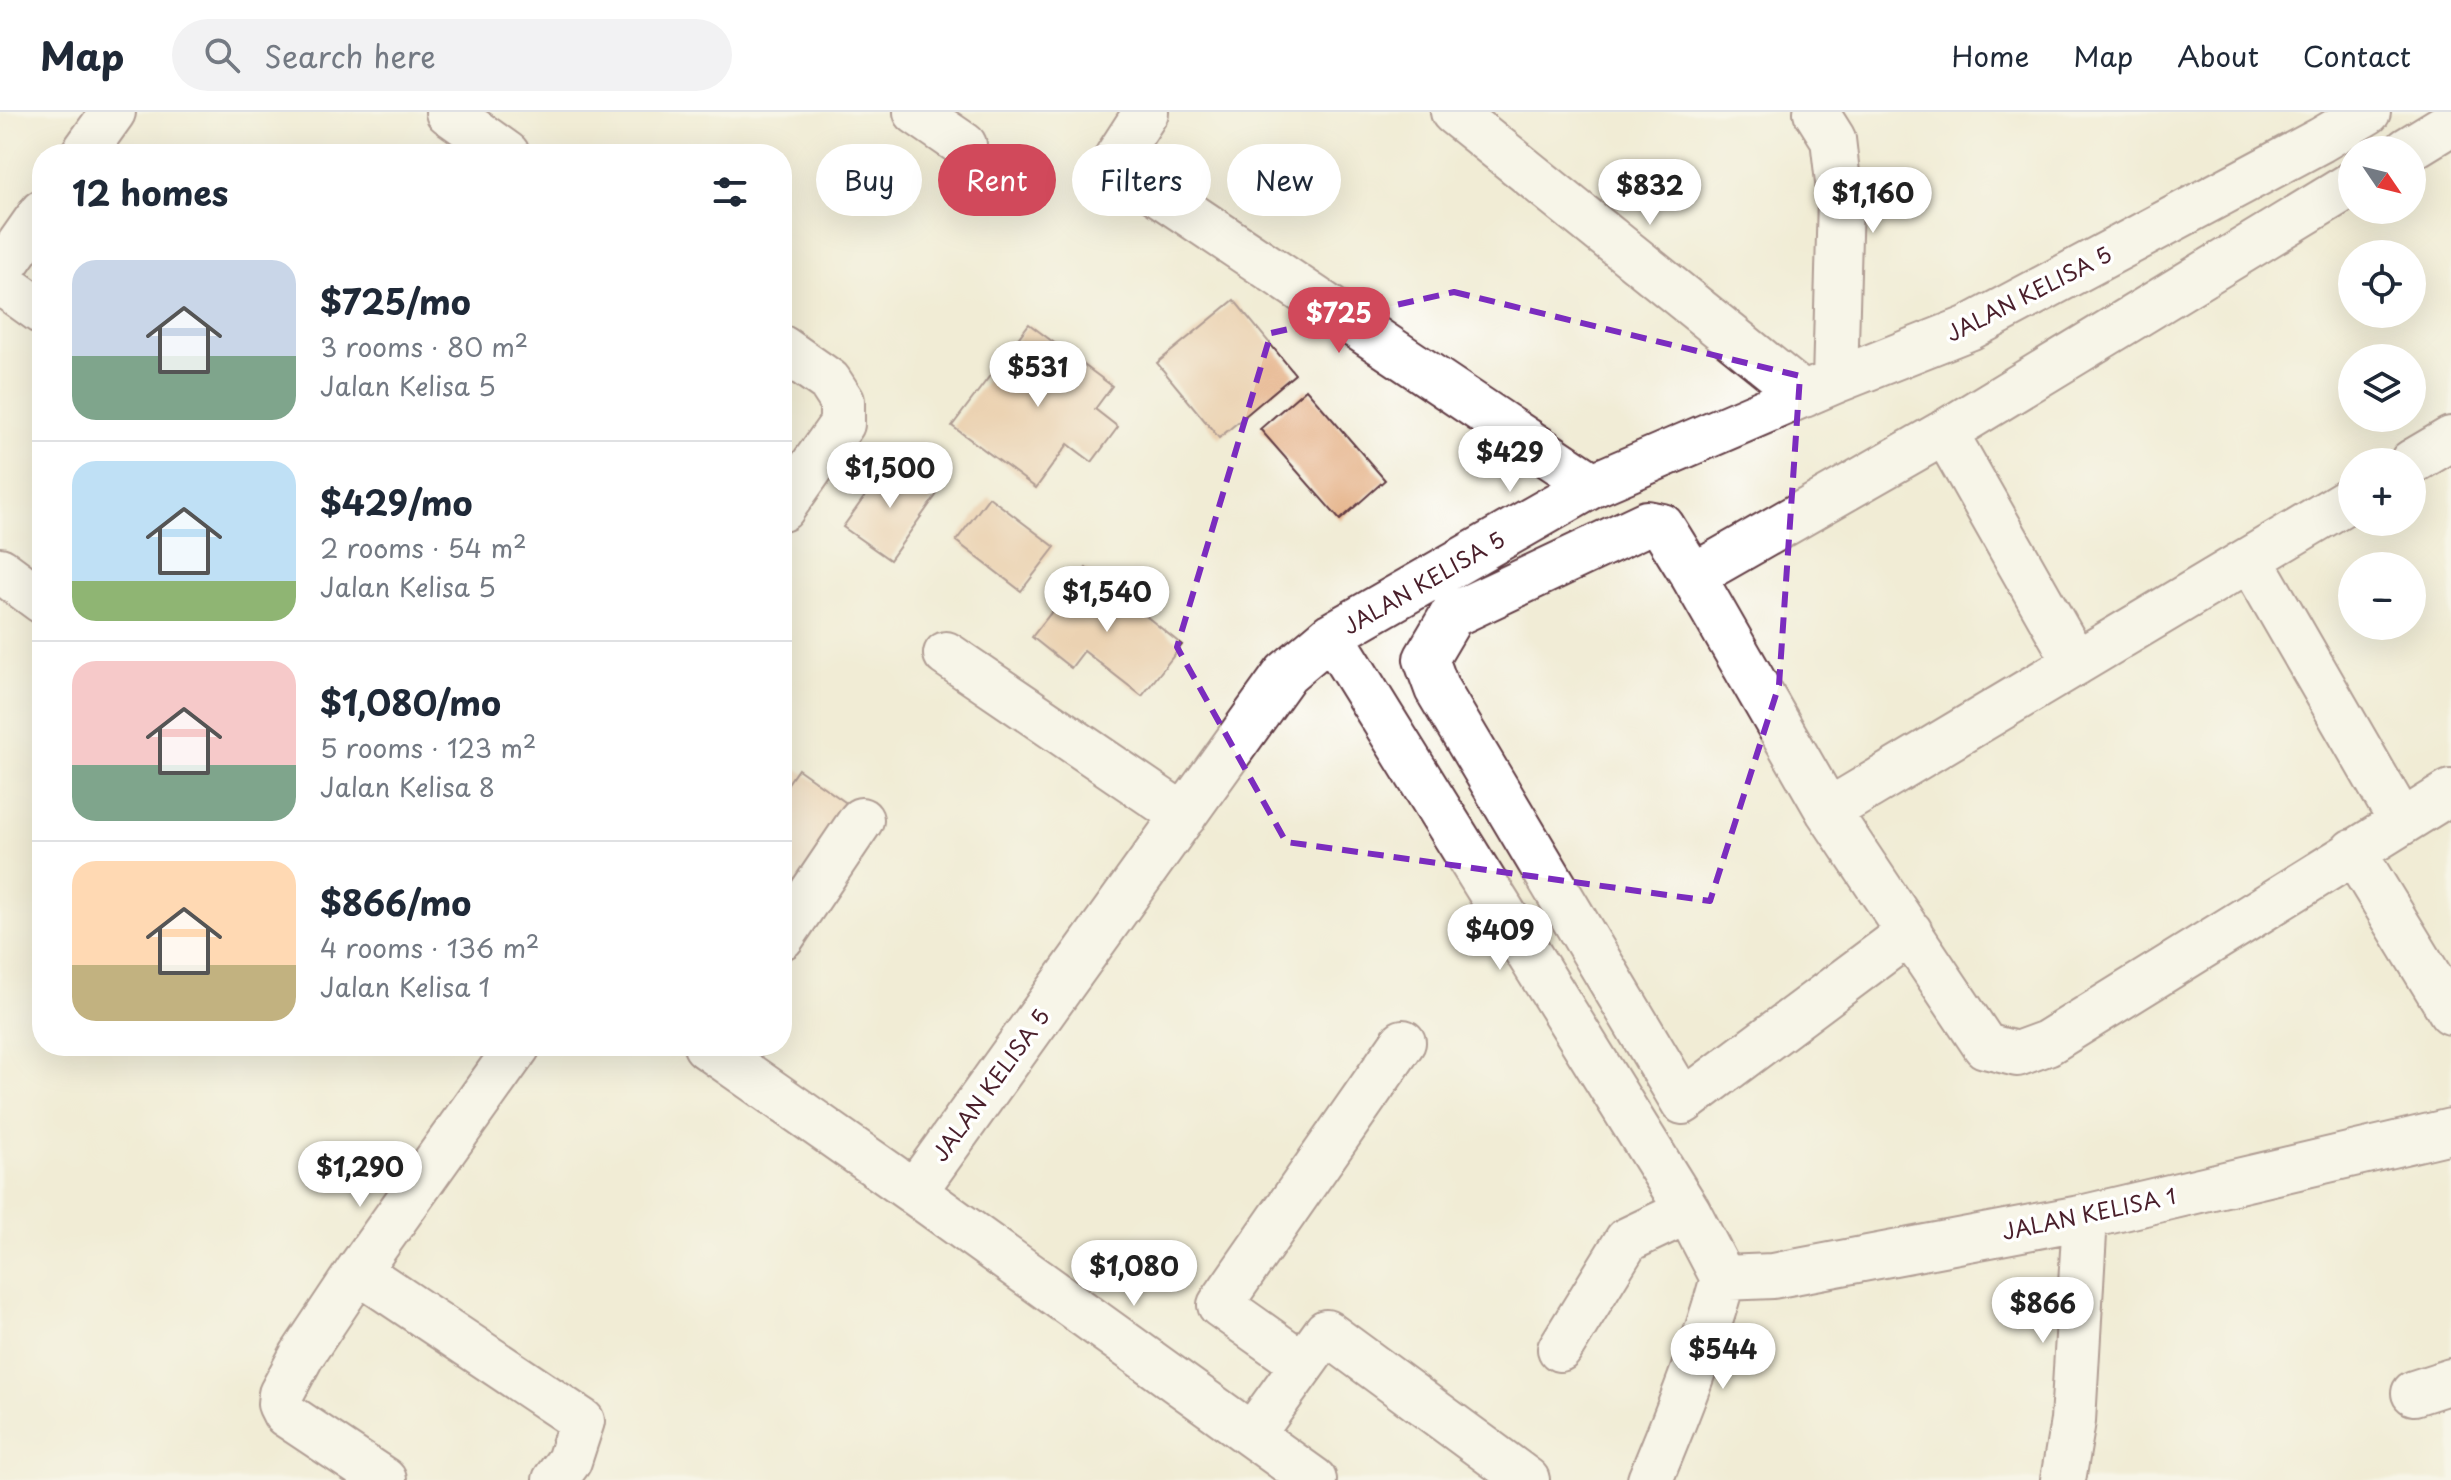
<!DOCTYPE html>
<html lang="en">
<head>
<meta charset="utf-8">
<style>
	body { margin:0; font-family:"Playpen Sans",sans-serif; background:#f2f2f3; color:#1f2937; height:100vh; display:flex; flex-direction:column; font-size:30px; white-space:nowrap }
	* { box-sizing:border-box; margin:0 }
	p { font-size:26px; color:#747a83 }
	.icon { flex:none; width:44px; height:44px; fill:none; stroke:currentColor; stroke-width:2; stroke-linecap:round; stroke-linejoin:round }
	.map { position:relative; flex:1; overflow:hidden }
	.drawer { position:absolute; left:32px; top:32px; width:760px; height:912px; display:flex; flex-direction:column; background:#fff; border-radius:32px; box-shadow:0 8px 32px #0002 }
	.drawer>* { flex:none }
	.top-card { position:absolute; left:816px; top:32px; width:760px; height:72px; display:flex; gap:16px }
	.needle { width:52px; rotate:125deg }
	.buttons { position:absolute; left:2338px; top:24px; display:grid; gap:16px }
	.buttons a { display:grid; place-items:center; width:88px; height:88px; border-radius:50%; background:#fff; box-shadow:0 8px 32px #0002; font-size:40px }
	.price { position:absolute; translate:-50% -68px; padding:0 18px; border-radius:28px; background:#fff; color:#222; font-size:26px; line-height:52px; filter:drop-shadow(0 2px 4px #0008) }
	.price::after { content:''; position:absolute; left:50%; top:48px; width:24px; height:18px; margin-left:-12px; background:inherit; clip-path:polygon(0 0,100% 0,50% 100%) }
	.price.current { background:#d1495b; color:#fff }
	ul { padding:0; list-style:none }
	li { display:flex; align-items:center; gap:24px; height:200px; padding:0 40px }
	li+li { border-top:2px solid #e0e1e3 }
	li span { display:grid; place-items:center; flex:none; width:224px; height:160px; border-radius:24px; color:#555 }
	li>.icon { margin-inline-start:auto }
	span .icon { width:96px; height:96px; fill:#fffc; stroke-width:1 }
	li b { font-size:34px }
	h2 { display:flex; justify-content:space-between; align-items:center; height:96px; padding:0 40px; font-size:34px }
	.tag { padding:0 28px; border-radius:36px; background:#fff; box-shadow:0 8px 32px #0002; font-size:28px; line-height:72px }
	.tag.current { background:#d1495b; color:#fff }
	header { display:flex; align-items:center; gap:48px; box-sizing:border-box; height:112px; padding:0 40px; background:#fff; border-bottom:2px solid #e0e1e3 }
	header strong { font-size:38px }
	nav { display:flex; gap:44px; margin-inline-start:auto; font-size:28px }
	.search { width:560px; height:72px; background:#f2f2f3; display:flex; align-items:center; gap:20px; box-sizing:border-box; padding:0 28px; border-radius:44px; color:#747a83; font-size:30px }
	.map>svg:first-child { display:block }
	.building { fill:#e5b288 }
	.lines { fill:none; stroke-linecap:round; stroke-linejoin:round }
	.minor-casing { stroke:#633e45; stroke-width:48 }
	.minor { stroke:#fff; stroke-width:44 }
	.marked { fill:none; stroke:#7b2cbf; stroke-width:6; stroke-dasharray:16 10; stroke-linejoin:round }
	.labels { text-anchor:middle; stroke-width:7; stroke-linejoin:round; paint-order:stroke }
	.street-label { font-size:22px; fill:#4a1f2b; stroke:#fff }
</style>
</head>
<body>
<header>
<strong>Map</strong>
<div class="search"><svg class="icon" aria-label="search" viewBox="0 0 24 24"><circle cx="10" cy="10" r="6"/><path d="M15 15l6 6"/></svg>Search here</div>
<nav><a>Home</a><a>Map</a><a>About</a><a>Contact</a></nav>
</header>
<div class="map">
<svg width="2451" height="1368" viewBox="0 0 2451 1368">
	<rect width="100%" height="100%" fill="#fff"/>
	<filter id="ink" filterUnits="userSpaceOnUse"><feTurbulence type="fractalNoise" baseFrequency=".0125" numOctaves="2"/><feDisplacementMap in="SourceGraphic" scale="16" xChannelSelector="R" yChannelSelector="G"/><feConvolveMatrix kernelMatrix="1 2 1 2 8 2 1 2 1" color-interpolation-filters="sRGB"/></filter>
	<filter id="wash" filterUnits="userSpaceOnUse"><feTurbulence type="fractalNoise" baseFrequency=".006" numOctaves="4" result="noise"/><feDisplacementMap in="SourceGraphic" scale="32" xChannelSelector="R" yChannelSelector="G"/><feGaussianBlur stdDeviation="1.8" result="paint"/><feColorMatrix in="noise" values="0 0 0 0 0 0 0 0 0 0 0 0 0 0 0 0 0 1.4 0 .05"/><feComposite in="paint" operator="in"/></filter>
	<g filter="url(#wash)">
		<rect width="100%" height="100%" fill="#f1ecd6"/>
		<g id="blocks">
			<path class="building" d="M1234,188L1295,262L1219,326L1157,251Z
				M1029,212L1112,274L1095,297L1118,315L1092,350L1068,332L1036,376L952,314Z
				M1306,277L1385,368L1340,408L1260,317Z
				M890,349L937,382L890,448L843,415Z
				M989,385L1055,435L1021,479L956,429Z
				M1086,456L1182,533L1142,584L1084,539L1071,556L1032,525Z
				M798,657L855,697L797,780L782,770V680Z"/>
		</g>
	</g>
	<g filter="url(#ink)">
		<use href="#blocks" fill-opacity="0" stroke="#633e45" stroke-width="2"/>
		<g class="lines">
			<g class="minor-casing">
				<path id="minor" d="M448,0L507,42
					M916,0L964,33
					M1146,0L1117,45L1122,57L1593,373
					M1453,0L1804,283
					M1816,0L1833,27L1840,87L1835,269
					M2407,38L2451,11
					M83,42L113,0
					M0,160L42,100
					M0,170L42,200
					M782,236L829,269L842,289V312L782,397
					M1945,320L2076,551
					M2412,350L2451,327
					M2250,447L2401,709
					M0,458L42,489
					M1693,464L1945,320L2352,72
					M1331,523L1688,1099L1723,1166
					M946,542L1184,704
					M1828,699L2352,386
					M2353,739L2451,900
					M1910,820L1683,990L1437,577L1426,547L1452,503L1647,411L1662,414L1693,464L1828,699L1985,934L2017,942L2047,931L2451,680
					M782,825L861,708
					M706,934L914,1080L1314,1368
					M914,1080L1286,561L1331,523L1593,373L1835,269L1969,216L2321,28L2368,0
					M358,1159L582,1309L569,1349L555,1368
					M1723,1166L1773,1164L2085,1105L2451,1019
					M1560,1237L1627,1128L1688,1099
					M1303,1252L1220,1193L1403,930
					M2414,1281L2451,1269
					M1252,1323L1326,1220L1527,1368
					M384,1368L285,1302L280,1292L281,1282L302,1243L358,1159L518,934
					M1650,1368C1678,1301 1704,1235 1723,1166
					M2063,1368L2073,1309L2085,1105"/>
			</g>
			<use href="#minor" class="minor"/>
		</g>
	</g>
	<path d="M0 0H2451V1368H0ZM1454,180L1800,264L1779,573L1710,789L1286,730L1177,535L1271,221Z" fill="#f1ecd6" fill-opacity=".55" fill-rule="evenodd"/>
	<path class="marked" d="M1454,180L1800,264L1779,573L1710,789L1286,730L1177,535L1271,221Z"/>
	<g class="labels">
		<g class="street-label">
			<text transform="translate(2029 182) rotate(-27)" y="8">JALAN KELISA 5</text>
			<text transform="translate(1424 471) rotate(-30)" y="8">JALAN KELISA 5</text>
			<text transform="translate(991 973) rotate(-54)" y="8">JALAN KELISA 5</text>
			<text transform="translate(2089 1102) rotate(-12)" y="8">JALAN KELISA 1</text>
		</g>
	</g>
</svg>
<div class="buttons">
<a><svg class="needle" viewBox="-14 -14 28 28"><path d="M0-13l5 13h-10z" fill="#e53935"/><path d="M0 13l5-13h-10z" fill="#747a83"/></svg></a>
<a><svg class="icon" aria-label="locate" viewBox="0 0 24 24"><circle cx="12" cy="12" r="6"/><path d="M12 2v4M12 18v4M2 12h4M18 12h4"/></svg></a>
<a><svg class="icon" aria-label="layers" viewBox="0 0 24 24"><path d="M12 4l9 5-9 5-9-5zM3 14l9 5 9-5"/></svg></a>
<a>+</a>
<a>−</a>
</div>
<b class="price" style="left:1650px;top:115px">$832</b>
<b class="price" style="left:1873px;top:123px">$1,160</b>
<b class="price current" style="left:1339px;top:243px">$725</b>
<b class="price" style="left:1038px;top:297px">$531</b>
<b class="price" style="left:1510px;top:382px">$429</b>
<b class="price" style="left:890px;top:398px">$1,500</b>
<b class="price" style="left:1107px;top:522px">$1,540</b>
<b class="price" style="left:1500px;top:860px">$409</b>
<b class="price" style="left:360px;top:1097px">$1,290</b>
<b class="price" style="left:1134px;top:1196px">$1,080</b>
<b class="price" style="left:2043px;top:1233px">$866</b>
<b class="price" style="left:1723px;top:1279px">$544</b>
<div class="top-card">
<a class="tag">Buy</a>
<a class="tag current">Rent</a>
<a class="tag">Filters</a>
<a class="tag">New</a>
</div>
<section class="drawer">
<h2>12 homes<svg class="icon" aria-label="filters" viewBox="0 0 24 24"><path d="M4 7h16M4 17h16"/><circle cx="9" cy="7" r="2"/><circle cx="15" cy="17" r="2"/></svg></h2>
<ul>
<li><span style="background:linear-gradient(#c9d6e8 60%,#7fa58c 0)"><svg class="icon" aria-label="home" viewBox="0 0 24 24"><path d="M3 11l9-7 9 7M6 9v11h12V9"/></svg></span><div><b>$725/mo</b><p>3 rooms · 80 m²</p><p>Jalan Kelisa 5</p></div></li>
<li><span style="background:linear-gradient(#bfe0f5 75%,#8fb573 0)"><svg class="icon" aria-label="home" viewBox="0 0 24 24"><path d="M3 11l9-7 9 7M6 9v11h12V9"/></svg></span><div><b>$429/mo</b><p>2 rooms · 54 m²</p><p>Jalan Kelisa 5</p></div></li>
<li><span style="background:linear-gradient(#f6c9c9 65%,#7fa58c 0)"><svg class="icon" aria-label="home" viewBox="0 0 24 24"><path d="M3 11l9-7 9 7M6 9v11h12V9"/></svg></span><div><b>$1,080/mo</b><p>5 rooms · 123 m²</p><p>Jalan Kelisa 8</p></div></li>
<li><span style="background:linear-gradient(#ffd9b3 65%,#c2b280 0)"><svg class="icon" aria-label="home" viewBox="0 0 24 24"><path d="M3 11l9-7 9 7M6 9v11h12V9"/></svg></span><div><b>$866/mo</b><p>4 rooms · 136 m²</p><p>Jalan Kelisa 1</p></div></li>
</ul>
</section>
</div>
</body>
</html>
